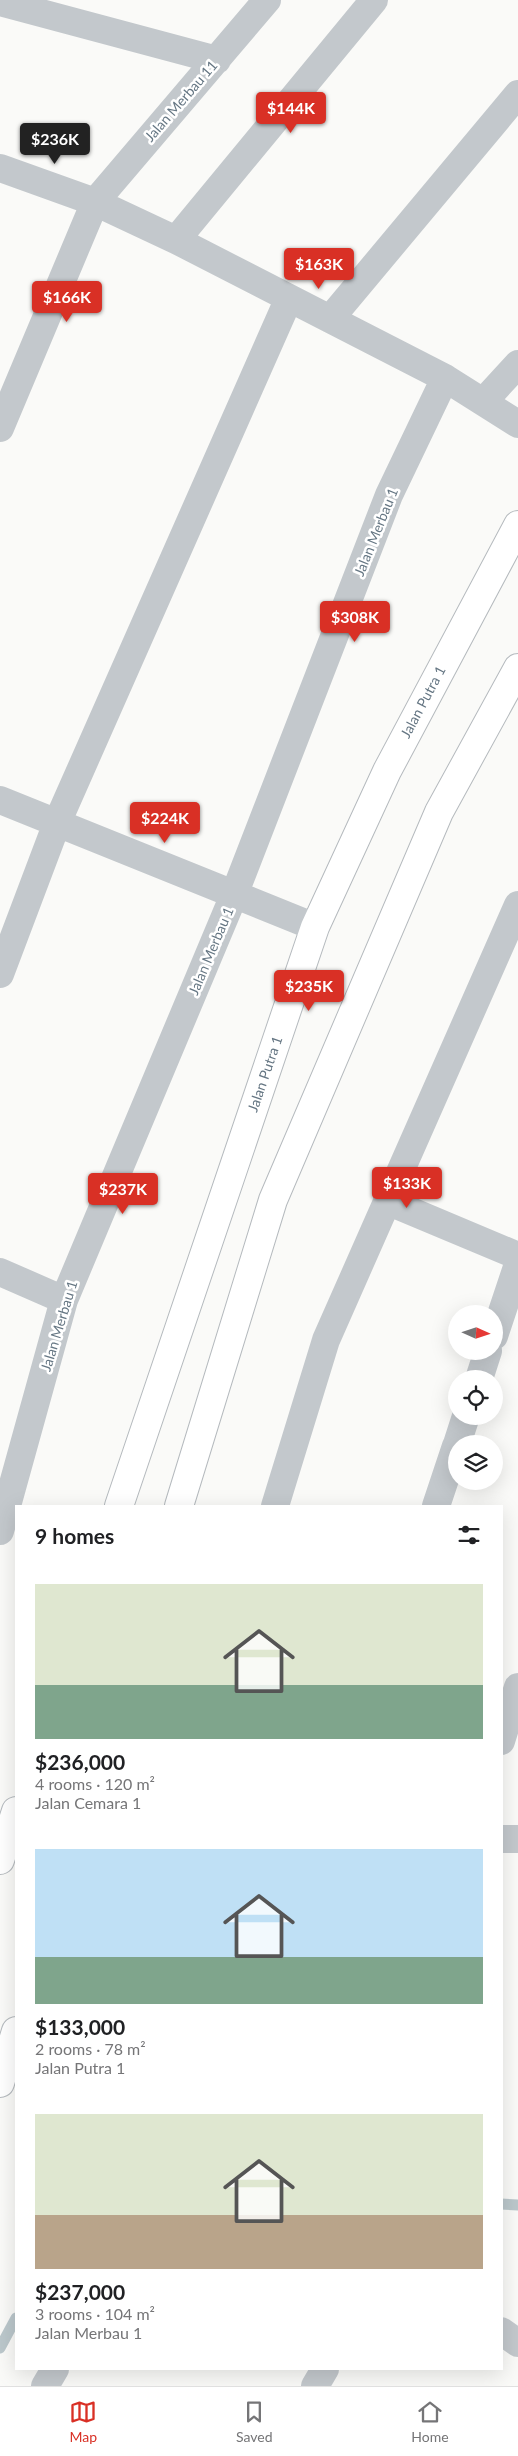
<!DOCTYPE html>
<html lang="en">
<head>
<meta charset="utf-8">
<style>
	body { margin:0; font-family:Lato,sans-serif; background:#f2f2f2; color:#202124; height:100vh; display:flex; flex-direction:column; font-size:19px; white-space:nowrap }
	* { box-sizing:border-box; margin:0 }
	p { font-size:16px; color:#757577 }
	.icon { flex:none; width:28px; height:28px; fill:none; stroke:currentColor; stroke-width:2; stroke-linecap:round; stroke-linejoin:round }
	.map { position:relative; flex:1; overflow:hidden }
	.panel { position:absolute; left:15px; top:1505px; width:488px; height:865px; display:flex; flex-direction:column; background:#fff; border-radius:0px; box-shadow:0 5px 20px #0002 }
	.panel>* { flex:none }
	.needle { width:32px; rotate:93deg }
	.tools { position:absolute; left:448px; top:1305px; display:grid; gap:10px }
	.tools a { display:grid; place-items:center; width:55px; height:55px; border-radius:50%; background:#fff; box-shadow:0 5px 20px #0002; font-size:25px }
	.price { position:absolute; translate:-50% -42px; padding:0 11px; border-radius:5px; background:#d93025; color:#fff; font-size:16px; line-height:32px; filter:drop-shadow(0 1px 2px #0008) }
	.price::after { content:''; position:absolute; left:50%; top:30px; width:15px; height:11px; margin-left:-8px; background:inherit; clip-path:polygon(0 0,100% 0,50% 100%) }
	.price.current { background:#222; color:#fff }
	ul { padding:0; list-style:none }
	li { display:grid; align-content:center; gap:10px; height:265px; padding:0 20px }
	li span { display:grid; place-items:center; height:155px; border-radius:0px; color:#555 }
	li>.icon { margin-inline-start:auto }
	span .icon { width:90px; height:90px; fill:#fffc; stroke-width:1 }
	li b { font-size:21px }
	h2 { display:flex; justify-content:space-between; align-items:center; height:60px; padding:0 20px; font-size:21px }
	.dock { display:flex; justify-content:space-around; align-items:center; height:70px; border-top:1px solid #e0e0e0; background:#fff; font-size:14px; color:#757577 }
	.dock a { display:grid; justify-items:center; gap:2px }
	.dock .current { color:#d93025 }
	.map>svg:first-child { display:block }
	.lines { fill:none; stroke-linecap:round; stroke-linejoin:round }
	.stream { stroke:#bbc7cb; stroke-width:11 }
	.major-casing { stroke:#b5babe; stroke-width:30 }
	.minor { stroke:#c3c8cc; stroke-width:28 }
	.major { stroke:#fff; stroke-width:28 }
	.labels { text-anchor:middle; stroke-width:5; stroke-linejoin:round; paint-order:stroke }
	.street-label { font-size:14px; fill:#657683; stroke:#fff }
</style>
</head>
<body>
<div class="map">
<svg width="518" height="2386" viewBox="0 0 518 2386">
	<rect width="100%" height="100%" fill="#fafaf8"/>
	<g class="lines">
		<path class="stream" d="M501,2204L518,2205
			M0,2348L16,2318"/>
		<g class="major-casing">
			<path id="major" d="M119,1506L315,927L387,771L518,525
				M179,1506L273,1200L439,812L518,668
				M0,1860L16,1811
				M0,2083L16,2031"/>
		</g>
		<path class="minor" d="M0,2L217,60
			M0,168L95,202L176,240L445,378L518,424
			M176,240L374,0
			M330,319L518,94
			M484,401L518,364
			M0,428L95,202L267,0
			M0,800L315,927
			M0,974L57,823L289,298
			M387,1201L518,1256
			M0,1272L64,1300
			M494,1336L518,1264
			M479,1379L488,1351
			M457,1444L466,1416
			M275,1506L326,1340L518,905
			M436,1506L456,1446
			M0,1531L64,1300L234,895L389,495L445,378
			M501,1741L518,1687
			M501,1839H518
			M501,2331L518,2343
			M45,2386L55,2369
			M315,2386L325,2369"/>
		<use href="#major" class="major"/>
	</g>
	<g class="labels">
		<g class="street-label">
			<text transform="translate(181 101) rotate(-49)" y="5">Jalan Merbau 11</text>
			<text transform="translate(376 532) rotate(-68)" y="5">Jalan Merbau 1</text>
			<text transform="translate(423 702) rotate(-62)" y="5">Jalan Putra 1</text>
			<text transform="translate(211 951) rotate(-67)" y="5">Jalan Merbau 1</text>
			<text transform="translate(265 1074) rotate(-71)" y="5">Jalan Putra 1</text>
			<text transform="translate(59 1326) rotate(-73)" y="5">Jalan Merbau 1</text>
		</g>
	</g>
</svg>
<div class="tools">
<a><svg class="needle" viewBox="-14 -14 28 28"><path d="M0-13l5 13h-10z" fill="#e53935"/><path d="M0 13l5-13h-10z" fill="#757577"/></svg></a>
<a><svg class="icon" aria-label="locate" viewBox="0 0 24 24"><circle cx="12" cy="12" r="6"/><path d="M12 2v4M12 18v4M2 12h4M18 12h4"/></svg></a>
<a><svg class="icon" aria-label="layers" viewBox="0 0 24 24"><path d="M12 4l9 5-9 5-9-5zM3 14l9 5 9-5"/></svg></a>
</div>
<b class="price" style="left:291px;top:134px">$144K</b>
<b class="price current" style="left:55px;top:165px">$236K</b>
<b class="price" style="left:319px;top:290px">$163K</b>
<b class="price" style="left:67px;top:323px">$166K</b>
<b class="price" style="left:355px;top:643px">$308K</b>
<b class="price" style="left:165px;top:844px">$224K</b>
<b class="price" style="left:309px;top:1012px">$235K</b>
<b class="price" style="left:407px;top:1209px">$133K</b>
<b class="price" style="left:123px;top:1215px">$237K</b>
<section class="panel">
<h2>9 homes<svg class="icon" aria-label="filters" viewBox="0 0 24 24"><path d="M4 7h16M4 17h16"/><circle cx="9" cy="7" r="2"/><circle cx="15" cy="17" r="2"/></svg></h2>
<ul>
<li><span style="background:linear-gradient(#dfe7d0 65%,#7fa58c 0)"><svg class="icon" aria-label="home" viewBox="0 0 24 24"><path d="M3 11l9-7 9 7M6 9v11h12V9"/></svg></span><div><b>$236,000</b><p>4 rooms · 120 m²</p><p>Jalan Cemara 1</p></div></li>
<li><span style="background:linear-gradient(#bfe0f5 70%,#7fa58c 0)"><svg class="icon" aria-label="home" viewBox="0 0 24 24"><path d="M3 11l9-7 9 7M6 9v11h12V9"/></svg></span><div><b>$133,000</b><p>2 rooms · 78 m²</p><p>Jalan Putra 1</p></div></li>
<li><span style="background:linear-gradient(#dfe7d0 65%,#b9a48a 0)"><svg class="icon" aria-label="home" viewBox="0 0 24 24"><path d="M3 11l9-7 9 7M6 9v11h12V9"/></svg></span><div><b>$237,000</b><p>3 rooms · 104 m²</p><p>Jalan Merbau 1</p></div></li>
</ul>
</section>
</div>
<nav class="dock">
<a class="current"><svg class="icon" aria-label="map" viewBox="0 0 24 24"><path d="M3 6l6-2 6 2 6-2v14l-6 2-6-2-6 2zM9 4v14M15 6v14"/></svg>Map</a>
<a><svg class="icon" aria-label="saved" viewBox="0 0 24 24"><path d="M7 4h10v16l-5-4-5 4z"/></svg>Saved</a>
<a><svg class="icon" aria-label="home" viewBox="0 0 24 24"><path d="M3 11l9-7 9 7M6 9v11h12V9"/></svg>Home</a>
</nav>
</body>
</html>
